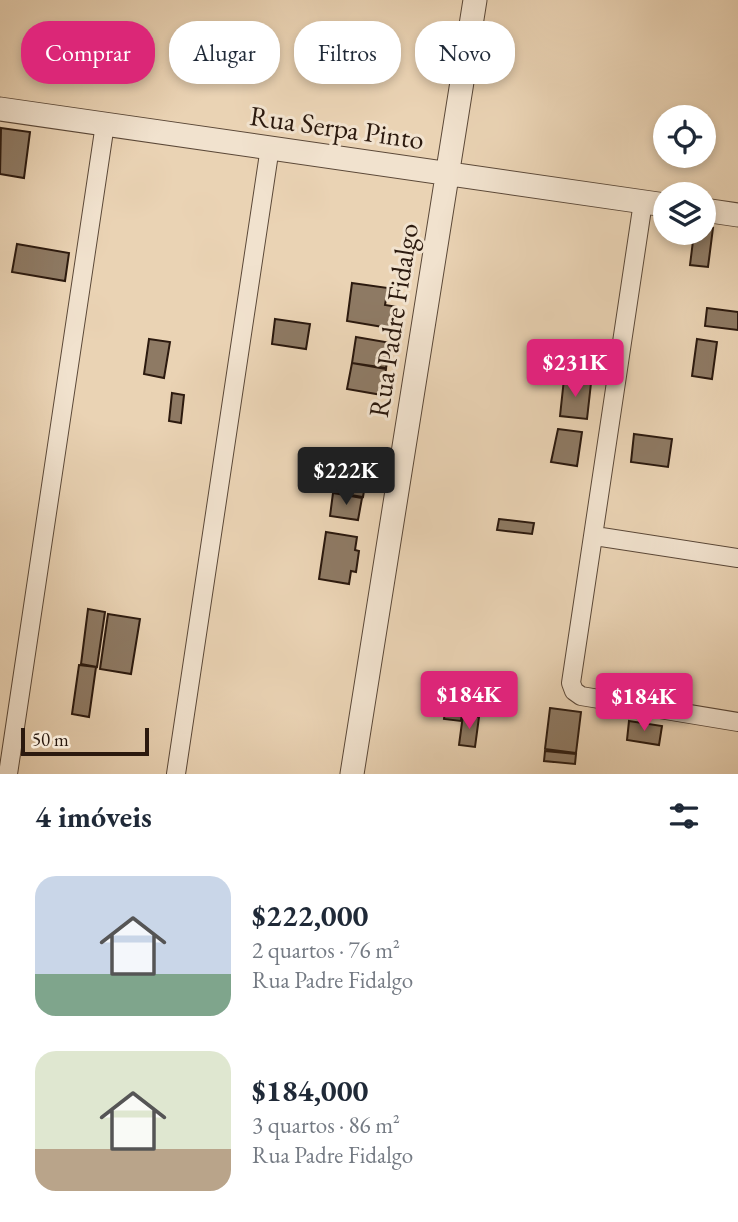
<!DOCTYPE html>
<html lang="pt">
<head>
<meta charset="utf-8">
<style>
	body { margin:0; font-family:"EB Garamond",serif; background:#f6f6f7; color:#1f2937; height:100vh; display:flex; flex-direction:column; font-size:26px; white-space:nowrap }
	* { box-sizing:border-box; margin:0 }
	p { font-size:23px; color:#747a83 }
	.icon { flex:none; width:38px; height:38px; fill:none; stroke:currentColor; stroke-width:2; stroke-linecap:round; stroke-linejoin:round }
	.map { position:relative; height:774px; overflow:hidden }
	.panel { display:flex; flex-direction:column; background:#fff; flex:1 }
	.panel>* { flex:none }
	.hud { position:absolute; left:21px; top:21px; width:696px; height:63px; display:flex; gap:14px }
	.fabs { position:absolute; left:653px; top:105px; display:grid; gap:14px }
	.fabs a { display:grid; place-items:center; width:63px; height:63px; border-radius:50%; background:#fff; box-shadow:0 4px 10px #0003; font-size:35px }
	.scale { position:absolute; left:21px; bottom:18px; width:128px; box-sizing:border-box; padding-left:7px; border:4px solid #2b190e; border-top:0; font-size:19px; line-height:24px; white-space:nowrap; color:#2b190e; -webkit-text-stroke:5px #f1e2ce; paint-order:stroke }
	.price { position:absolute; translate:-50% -60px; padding:0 16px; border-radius:7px; background:#db2777; color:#fff; font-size:23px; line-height:46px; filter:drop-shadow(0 2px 4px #0008) }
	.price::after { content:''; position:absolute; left:50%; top:42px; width:21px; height:16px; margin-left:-10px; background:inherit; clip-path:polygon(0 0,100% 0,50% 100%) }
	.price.on { background:#222; color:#fff }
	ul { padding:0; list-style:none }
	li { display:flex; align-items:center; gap:21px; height:175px; padding:0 35px }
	li span { display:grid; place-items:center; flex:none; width:196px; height:140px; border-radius:21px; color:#555 }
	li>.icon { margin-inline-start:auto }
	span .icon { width:84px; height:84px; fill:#fffc; stroke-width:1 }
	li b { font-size:30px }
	h2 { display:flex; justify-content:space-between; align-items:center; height:84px; padding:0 35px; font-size:30px }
	.pill { padding:0 24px; border-radius:28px; background:#fff; box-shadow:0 4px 10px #0003; font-size:24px; line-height:63px }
	.pill.on { background:#db2777; color:#fff }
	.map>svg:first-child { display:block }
	.building { fill:#8e7a64; stroke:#2b190e; stroke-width:2 }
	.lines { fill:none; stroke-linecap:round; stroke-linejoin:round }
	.minor-casing { stroke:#5b4838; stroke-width:20 }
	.tertiary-casing { stroke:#5b4838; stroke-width:25 }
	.minor { stroke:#f1e2ce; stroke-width:18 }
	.tertiary { stroke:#f1e2ce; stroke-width:23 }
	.labels { text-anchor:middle; stroke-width:6; stroke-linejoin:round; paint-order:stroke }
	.street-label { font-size:28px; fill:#2b190e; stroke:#f1e2ce }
</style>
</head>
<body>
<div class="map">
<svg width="738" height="774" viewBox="0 0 738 774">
	<rect width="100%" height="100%" fill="#ead3b4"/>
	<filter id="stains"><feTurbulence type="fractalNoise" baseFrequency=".00286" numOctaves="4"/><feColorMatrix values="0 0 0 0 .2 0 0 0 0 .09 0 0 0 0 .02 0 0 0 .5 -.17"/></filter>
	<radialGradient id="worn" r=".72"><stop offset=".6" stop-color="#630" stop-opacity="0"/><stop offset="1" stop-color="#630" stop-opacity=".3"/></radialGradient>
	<path class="building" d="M1,128L30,132L24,178L0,174Z
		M704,227L713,228L708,267L690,265L694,233H704Z
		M17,244L69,253L65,281L12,272Z
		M352,283L388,288L385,305L398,307L395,329L347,321Z
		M707,308L738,312V330L705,326Z
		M275,319L310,324L306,349L272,344Z
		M356,337L391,343L386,368L352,363Z
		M149,339L170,342L164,378L144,374Z
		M697,339L717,342L712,379L692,376Z
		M352,363L386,369L382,395L347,389Z
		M564,379L591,383L587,419L560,416Z
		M172,393L184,395L181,423L169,421Z
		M558,429L582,432L577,466L551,462Z
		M634,434L672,439L668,467L631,462Z
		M336,466L367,472L363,497L332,492Z
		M333,493L362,498L358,520L330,516Z
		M499,519L534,523L532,534L497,530Z
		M326,532L357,537L355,550L359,551L356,572L351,571L349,584L319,579Z
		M88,609L105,612L97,667L81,664Z
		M108,614L140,619L131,674L100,669Z
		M79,665L96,667L89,717L72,714Z
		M448,690L465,692L461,721L444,719Z
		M550,708L581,712L576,753L545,749Z
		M463,715L479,717L475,747L459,745Z
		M629,721L662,726L659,745L627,740Z
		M545,751L576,754L575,764L544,761Z"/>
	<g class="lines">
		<g class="minor-casing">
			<path id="minor" d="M643,202L571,683L574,691L581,696L738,722
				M595,536L738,558
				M8,774L105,124
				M176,774L270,147"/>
		</g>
		<g class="tertiary-casing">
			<path id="tertiary" d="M0,109L665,205
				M704,210L738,215
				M352,774L475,0"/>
		</g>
		<use href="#minor" class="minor"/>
		<use href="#tertiary" class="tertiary"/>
	</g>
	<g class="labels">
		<g class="street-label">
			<text transform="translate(337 127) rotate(8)" y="10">Rua Serpa Pinto</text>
			<text transform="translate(393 320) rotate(-81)" y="10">Rua Padre Fidalgo</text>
		</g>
	</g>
	<rect width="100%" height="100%" filter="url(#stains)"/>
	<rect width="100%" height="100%" fill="url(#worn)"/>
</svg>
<div class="fabs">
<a><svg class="icon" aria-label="locate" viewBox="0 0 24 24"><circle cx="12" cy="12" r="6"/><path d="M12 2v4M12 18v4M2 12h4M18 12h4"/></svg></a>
<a><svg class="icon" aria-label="layers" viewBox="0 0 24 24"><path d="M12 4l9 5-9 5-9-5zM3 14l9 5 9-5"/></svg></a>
</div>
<div class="scale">50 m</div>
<b class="price" style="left:575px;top:399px">$231K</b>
<b class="price on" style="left:346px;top:507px">$222K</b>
<b class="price" style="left:469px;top:731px">$184K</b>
<b class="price" style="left:644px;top:733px">$184K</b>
<div class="hud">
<a class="pill on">Comprar</a>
<a class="pill">Alugar</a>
<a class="pill">Filtros</a>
<a class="pill">Novo</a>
</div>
</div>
<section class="panel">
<h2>4 imóveis<svg class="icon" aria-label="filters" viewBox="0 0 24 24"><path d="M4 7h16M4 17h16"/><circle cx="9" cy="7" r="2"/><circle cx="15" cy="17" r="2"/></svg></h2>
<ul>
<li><span style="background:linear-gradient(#c9d6e8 70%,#7fa58c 0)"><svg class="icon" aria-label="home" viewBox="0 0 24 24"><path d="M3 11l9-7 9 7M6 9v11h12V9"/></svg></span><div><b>$222,000</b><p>2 quartos · 76 m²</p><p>Rua Padre Fidalgo</p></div></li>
<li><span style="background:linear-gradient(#dfe7d0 70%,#b9a48a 0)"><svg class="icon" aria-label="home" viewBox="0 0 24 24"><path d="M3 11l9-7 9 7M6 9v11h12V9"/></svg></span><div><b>$184,000</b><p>3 quartos · 86 m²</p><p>Rua Padre Fidalgo</p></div></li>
</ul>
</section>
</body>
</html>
